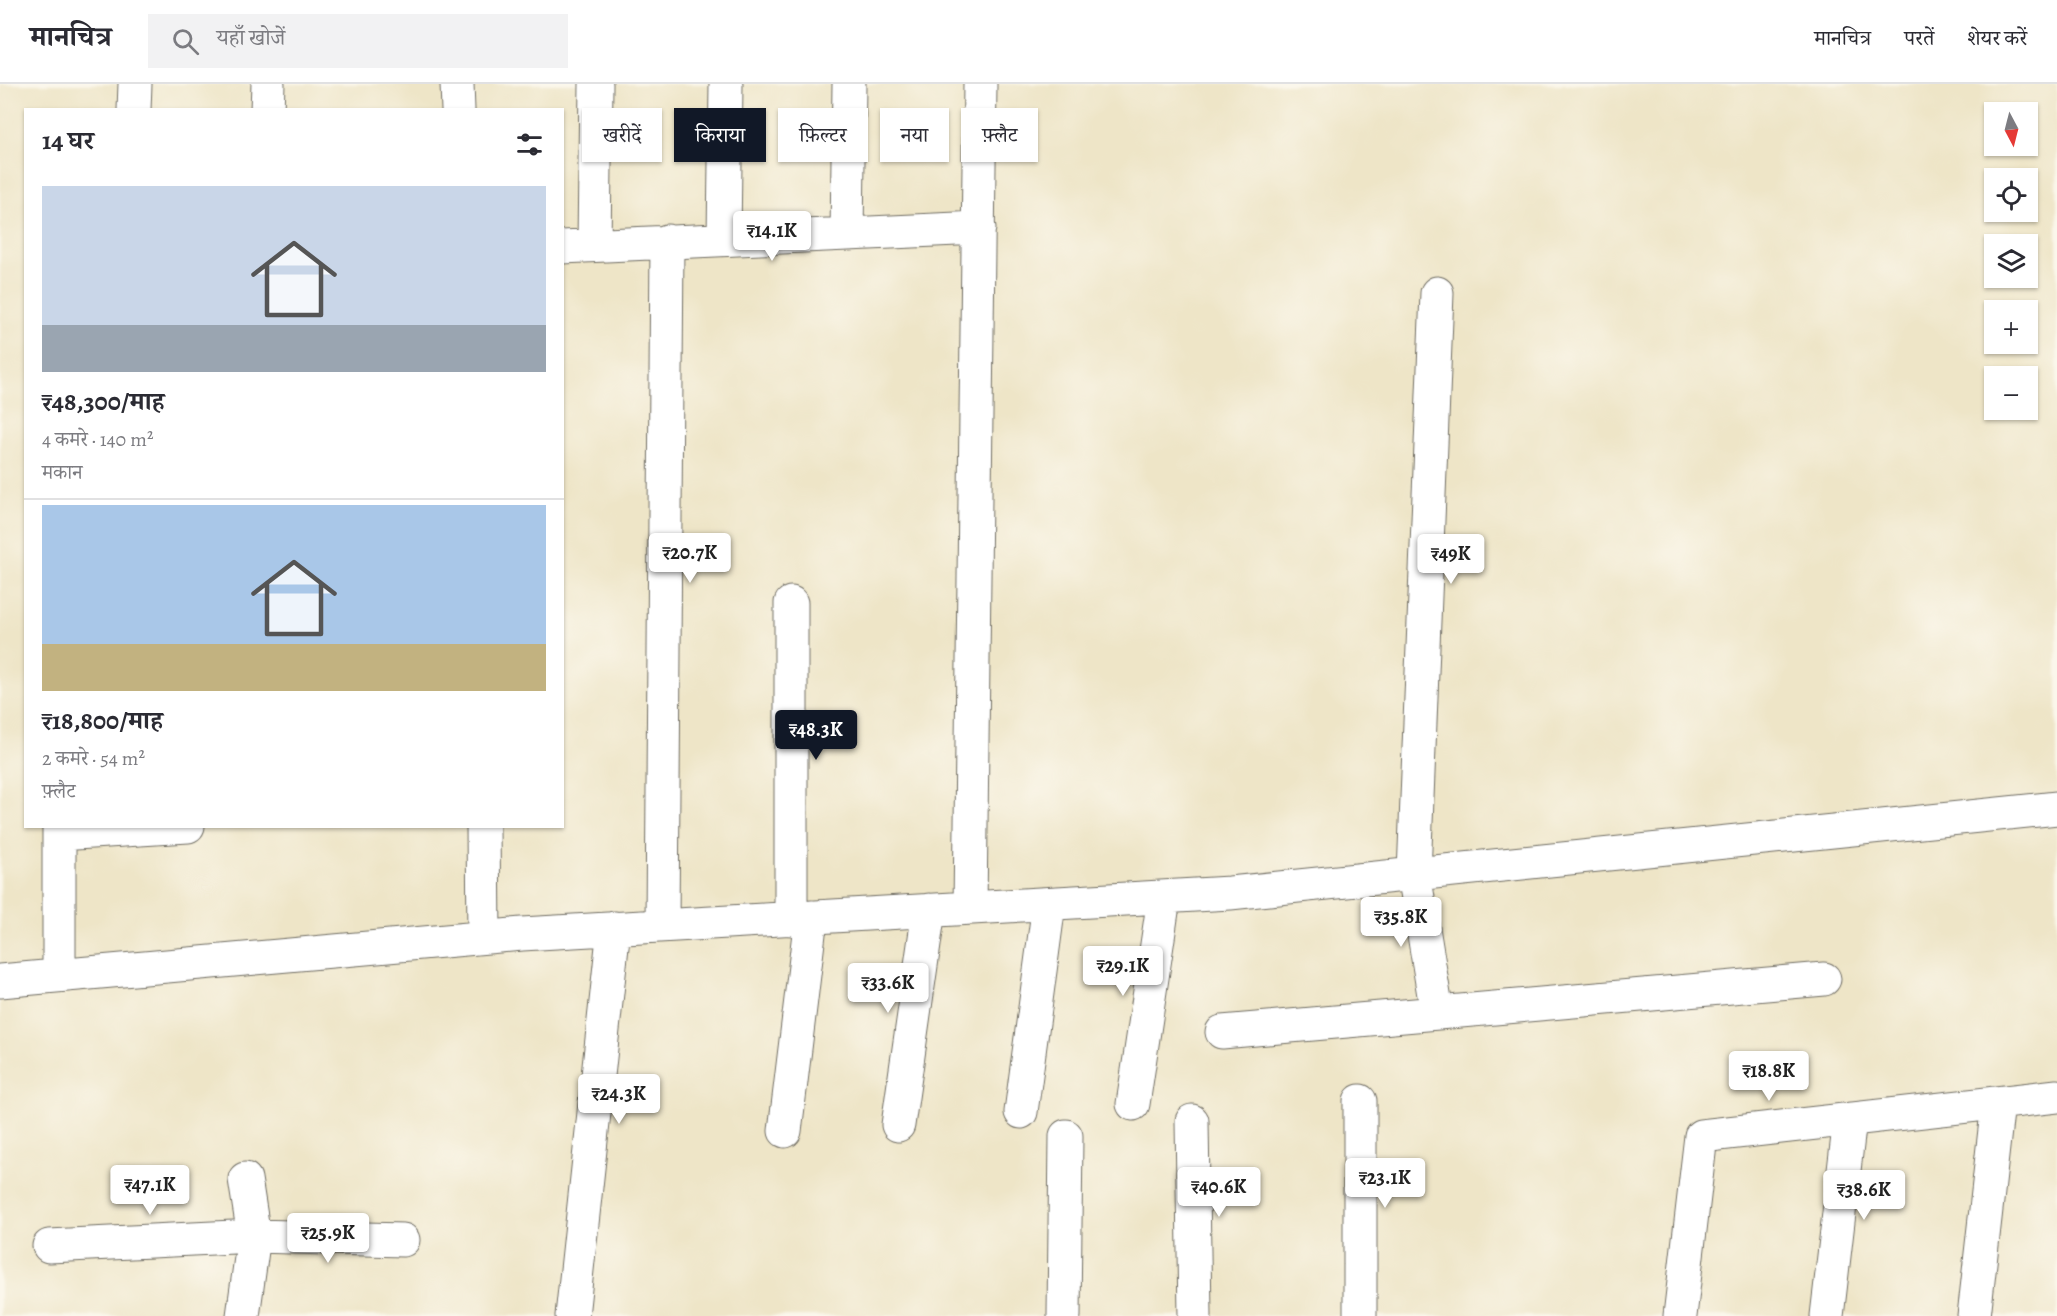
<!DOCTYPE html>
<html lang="hi">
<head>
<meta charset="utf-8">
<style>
	body { margin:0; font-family:Alegreya,"Noto Serif Devanagari",serif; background:#f2f2f3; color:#2b2b33; height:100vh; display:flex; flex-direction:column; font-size:22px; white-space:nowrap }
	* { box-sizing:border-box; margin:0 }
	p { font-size:20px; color:#7c7c81 }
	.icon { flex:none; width:33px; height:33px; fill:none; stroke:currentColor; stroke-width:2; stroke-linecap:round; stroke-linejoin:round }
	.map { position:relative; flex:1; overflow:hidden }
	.side { position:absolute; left:24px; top:24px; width:540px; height:720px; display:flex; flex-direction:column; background:#fff; border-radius:0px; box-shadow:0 2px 4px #0004 }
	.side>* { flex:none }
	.guide { position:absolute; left:582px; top:24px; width:570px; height:54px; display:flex; gap:12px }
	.needle { width:39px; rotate:173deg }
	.controls { position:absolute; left:1984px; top:18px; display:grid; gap:12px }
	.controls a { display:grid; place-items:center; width:54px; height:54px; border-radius:0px; background:#fff; box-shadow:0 2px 4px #0004; font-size:30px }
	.price { position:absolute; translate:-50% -51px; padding:0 14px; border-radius:6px; background:#fff; color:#222; font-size:20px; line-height:39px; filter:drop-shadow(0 2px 3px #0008) }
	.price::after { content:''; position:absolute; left:50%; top:36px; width:18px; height:14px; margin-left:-9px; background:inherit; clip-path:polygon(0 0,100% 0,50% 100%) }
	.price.selected { background:#111827; color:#fff }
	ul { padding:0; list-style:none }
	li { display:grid; align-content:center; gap:12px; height:318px; padding:0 18px }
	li+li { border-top:2px solid #e1e1e2 }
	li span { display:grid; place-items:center; height:186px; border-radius:0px; color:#555 }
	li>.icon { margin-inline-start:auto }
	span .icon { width:108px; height:108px; fill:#fffc; stroke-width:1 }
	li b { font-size:26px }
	h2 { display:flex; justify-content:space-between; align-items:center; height:72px; padding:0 18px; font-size:26px }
	.pill { padding:0 21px; border-radius:0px; background:#fff; box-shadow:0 2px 4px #0004; font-size:21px; line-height:54px }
	.pill.selected { background:#111827; color:#fff }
	header { display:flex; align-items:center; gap:36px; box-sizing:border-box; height:84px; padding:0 30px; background:#fff; border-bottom:2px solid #e1e1e2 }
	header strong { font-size:28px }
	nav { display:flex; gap:33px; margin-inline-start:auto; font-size:21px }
	.search { width:420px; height:54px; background:#f2f2f3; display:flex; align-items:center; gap:15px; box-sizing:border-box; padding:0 21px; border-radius:0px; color:#7c7c81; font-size:22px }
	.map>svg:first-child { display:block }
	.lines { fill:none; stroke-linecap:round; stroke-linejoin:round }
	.minor-casing { stroke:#6f6c62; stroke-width:35 }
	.minor { stroke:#fff; stroke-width:33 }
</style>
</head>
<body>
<header>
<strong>मानचित्र</strong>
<div class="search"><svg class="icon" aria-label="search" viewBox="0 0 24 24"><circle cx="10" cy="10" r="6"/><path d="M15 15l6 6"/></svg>यहाँ खोजें</div>
<nav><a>मानचित्र</a><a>परतें</a><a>शेयर करें</a></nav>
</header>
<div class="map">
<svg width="2057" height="1232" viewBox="0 0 2057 1232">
	<rect width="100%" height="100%" fill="#fbf7ec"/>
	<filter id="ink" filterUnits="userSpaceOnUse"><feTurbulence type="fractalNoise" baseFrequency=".0167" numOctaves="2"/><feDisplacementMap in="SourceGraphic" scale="12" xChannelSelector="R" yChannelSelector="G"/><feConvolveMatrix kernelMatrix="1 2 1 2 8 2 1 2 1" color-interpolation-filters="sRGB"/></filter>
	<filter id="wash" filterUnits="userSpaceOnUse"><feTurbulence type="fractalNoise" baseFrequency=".008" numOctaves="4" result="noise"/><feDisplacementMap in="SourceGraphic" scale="24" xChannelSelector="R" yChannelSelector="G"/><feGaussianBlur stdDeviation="1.35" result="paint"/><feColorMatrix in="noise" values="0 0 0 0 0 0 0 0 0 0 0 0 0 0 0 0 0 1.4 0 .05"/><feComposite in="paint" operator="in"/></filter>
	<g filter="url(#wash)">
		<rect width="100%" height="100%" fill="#eee5c7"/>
	</g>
	<g filter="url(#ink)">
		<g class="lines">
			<g class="minor-casing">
				<path id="minor" d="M457,0L458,26
					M134,26L135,0
					M267,26L268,0
					M847,150L849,0
					M724,155L726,0
					M594,161L596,0
					M562,163L979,144
					M1437,209L1414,790L1437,929
					M483,742L484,853
					M59,750L188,742
					M970,824L980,0
					M791,835V519
					M662,841L667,157
					M59,891V742
					M0,897L522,850L1230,809L2057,724
					M1222,948L1824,895
					M1133,1020L1164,814
					M1021,1028L1049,820
					M1192,1037L1195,1232
					M898,1041L929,826
					M785,1047L811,833
					M49,1162L254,1152L403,1156
					M243,1232L254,1152L245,1095
					M572,1232L614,844
					M1064,1232L1066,1052
					M1360,1232V1017
					M1680,1232L1701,1052L2057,1012
					M1827,1232L1850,1035
					M1974,1232L1998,1019"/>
			</g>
			<use href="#minor" class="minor"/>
		</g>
	</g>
</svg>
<div class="controls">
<a><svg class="needle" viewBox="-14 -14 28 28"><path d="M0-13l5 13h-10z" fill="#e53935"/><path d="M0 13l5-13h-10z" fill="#7c7c81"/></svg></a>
<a><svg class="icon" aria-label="locate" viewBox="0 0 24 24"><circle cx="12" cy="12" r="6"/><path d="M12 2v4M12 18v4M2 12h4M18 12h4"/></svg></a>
<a><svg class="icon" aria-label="layers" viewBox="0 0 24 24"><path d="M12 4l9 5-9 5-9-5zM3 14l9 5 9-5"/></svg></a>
<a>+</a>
<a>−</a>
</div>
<b class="price" style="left:772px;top:178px">₹14.1K</b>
<b class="price" style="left:690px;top:500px">₹20.7K</b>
<b class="price" style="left:1451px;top:501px">₹49K</b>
<b class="price selected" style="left:816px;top:677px">₹48.3K</b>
<b class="price" style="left:1401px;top:864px">₹35.8K</b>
<b class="price" style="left:1123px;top:913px">₹29.1K</b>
<b class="price" style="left:888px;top:930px">₹33.6K</b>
<b class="price" style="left:1769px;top:1018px">₹18.8K</b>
<b class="price" style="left:619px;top:1041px">₹24.3K</b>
<b class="price" style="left:1385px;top:1125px">₹23.1K</b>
<b class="price" style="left:150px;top:1132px">₹47.1K</b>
<b class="price" style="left:1219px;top:1134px">₹40.6K</b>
<b class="price" style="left:1864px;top:1137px">₹38.6K</b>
<b class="price" style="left:328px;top:1180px">₹25.9K</b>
<div class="guide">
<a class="pill">खरीदें</a>
<a class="pill selected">किराया</a>
<a class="pill">फ़िल्टर</a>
<a class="pill">नया</a>
<a class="pill">फ़्लैट</a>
</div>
<section class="side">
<h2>14 घर<svg class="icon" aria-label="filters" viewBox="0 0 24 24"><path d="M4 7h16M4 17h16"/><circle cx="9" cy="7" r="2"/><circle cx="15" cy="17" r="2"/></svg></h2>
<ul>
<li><span style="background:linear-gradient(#c9d6e8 75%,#9aa5b1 0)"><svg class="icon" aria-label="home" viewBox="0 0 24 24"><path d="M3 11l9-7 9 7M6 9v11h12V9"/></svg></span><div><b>₹48,300/माह</b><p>4 कमरे · 140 m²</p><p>मकान</p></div></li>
<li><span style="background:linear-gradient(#a9c7e8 75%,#c2b280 0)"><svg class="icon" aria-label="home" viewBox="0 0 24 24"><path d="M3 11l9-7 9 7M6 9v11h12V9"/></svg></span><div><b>₹18,800/माह</b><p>2 कमरे · 54 m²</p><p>फ़्लैट</p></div></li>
</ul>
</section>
</div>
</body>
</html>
